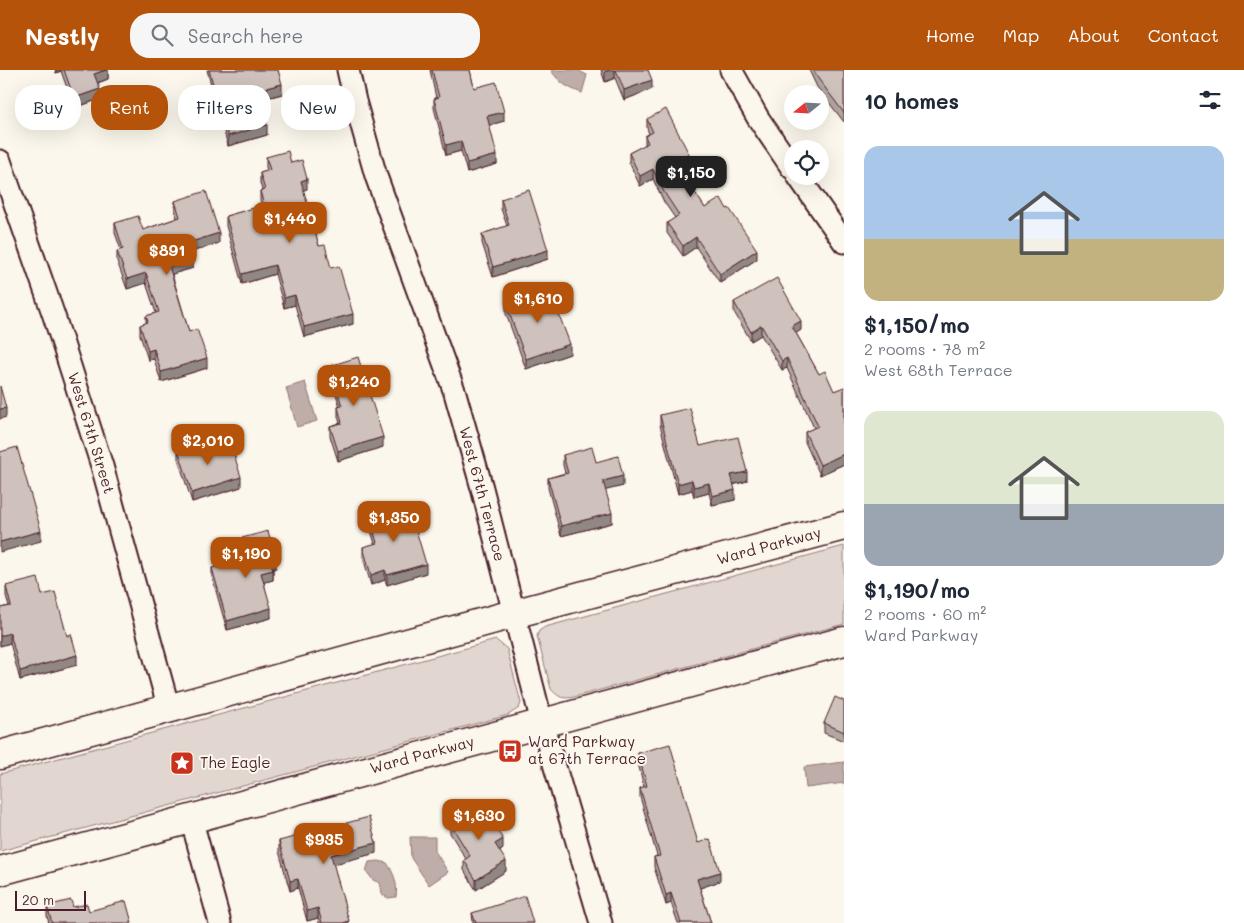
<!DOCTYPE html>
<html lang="en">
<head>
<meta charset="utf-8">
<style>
	body { margin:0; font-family:Mali,sans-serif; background:#f6f6f7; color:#1f2937; height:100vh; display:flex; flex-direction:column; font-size:19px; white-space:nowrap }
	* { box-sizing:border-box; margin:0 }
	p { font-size:16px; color:#747a83 }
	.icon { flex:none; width:28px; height:28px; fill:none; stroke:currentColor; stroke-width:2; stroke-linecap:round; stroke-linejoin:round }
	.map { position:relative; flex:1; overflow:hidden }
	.details { display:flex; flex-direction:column; background:#fff; width:400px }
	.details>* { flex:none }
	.guide { position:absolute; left:15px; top:15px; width:475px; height:45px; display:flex; gap:10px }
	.needle { width:32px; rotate:252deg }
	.controls { position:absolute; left:784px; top:15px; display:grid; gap:10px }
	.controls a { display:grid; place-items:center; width:45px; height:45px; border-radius:50%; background:#fff; box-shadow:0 5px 20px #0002; font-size:25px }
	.scale { position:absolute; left:15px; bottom:12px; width:71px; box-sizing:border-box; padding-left:5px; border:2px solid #4a1f2b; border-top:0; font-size:14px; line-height:18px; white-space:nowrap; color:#4a1f2b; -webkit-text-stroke:4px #fbf7ec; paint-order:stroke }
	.price { position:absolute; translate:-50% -42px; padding:0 11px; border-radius:10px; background:#b45309; color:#fff; font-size:16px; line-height:32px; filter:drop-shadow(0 1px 2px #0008) }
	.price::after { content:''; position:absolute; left:50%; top:30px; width:15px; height:11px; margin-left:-8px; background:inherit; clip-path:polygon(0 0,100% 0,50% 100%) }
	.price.current { background:#222; color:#fff }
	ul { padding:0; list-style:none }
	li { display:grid; align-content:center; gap:10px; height:265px; padding:0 20px }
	li span { display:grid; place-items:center; height:155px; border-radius:15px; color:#555 }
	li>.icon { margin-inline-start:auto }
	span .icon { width:90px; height:90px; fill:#fffc; stroke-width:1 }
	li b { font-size:21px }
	h2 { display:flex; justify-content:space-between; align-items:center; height:60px; padding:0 20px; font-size:21px }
	.chip { padding:0 18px; border-radius:20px; background:#fff; box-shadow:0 5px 20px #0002; font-size:18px; line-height:45px }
	.chip.current { background:#b45309; color:#fff }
	header { display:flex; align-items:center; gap:30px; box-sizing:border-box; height:70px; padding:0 25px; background:#b45309; color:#fff }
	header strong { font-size:24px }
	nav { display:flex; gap:28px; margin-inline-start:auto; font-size:18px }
	.search { width:350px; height:45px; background:#f6f6f7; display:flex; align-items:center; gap:12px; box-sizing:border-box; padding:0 18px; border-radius:20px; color:#747a83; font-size:19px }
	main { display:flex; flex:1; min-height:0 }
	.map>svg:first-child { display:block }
	.green { fill:#e2d7d0; stroke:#967b7e }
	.water { fill:#bfadaa; stroke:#907477 }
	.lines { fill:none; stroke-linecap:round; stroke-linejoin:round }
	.street-casing { stroke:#4a1f2b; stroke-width:25 }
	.primary-casing { stroke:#4a1f2b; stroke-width:31 }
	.street { stroke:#fbf7ec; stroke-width:21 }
	.primary { stroke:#fbf7ec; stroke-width:28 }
	.wall { fill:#b2a7a2; stroke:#4a1f2b }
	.shaded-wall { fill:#918884; stroke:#4a1f2b }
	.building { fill:#cfc2bc; stroke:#4a1f2b }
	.labels { text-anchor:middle; stroke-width:4; stroke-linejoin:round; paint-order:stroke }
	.street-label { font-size:15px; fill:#4a1f2b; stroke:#fbf7ec }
	.poi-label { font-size:15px; fill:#4a1f2b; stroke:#fbf7ec; text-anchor:start }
</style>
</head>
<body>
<header>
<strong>Nestly</strong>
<div class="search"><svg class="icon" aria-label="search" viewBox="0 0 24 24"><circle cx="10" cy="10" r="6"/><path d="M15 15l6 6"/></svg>Search here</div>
<nav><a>Home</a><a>Map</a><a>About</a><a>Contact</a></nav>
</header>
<main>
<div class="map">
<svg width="844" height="853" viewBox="0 0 844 853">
	<rect width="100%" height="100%" fill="#fbf7ec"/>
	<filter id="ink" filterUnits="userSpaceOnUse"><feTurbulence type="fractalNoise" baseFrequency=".02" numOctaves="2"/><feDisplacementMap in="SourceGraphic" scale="10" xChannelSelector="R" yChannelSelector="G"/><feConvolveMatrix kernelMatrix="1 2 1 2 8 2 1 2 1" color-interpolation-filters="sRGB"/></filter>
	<g filter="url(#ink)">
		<path class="green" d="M844,476V554L574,627C563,629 559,628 551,619L537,566L539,561L545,557Z
			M496,570L507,579L521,633L519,638L508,645L0,781V704Z"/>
		<path class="water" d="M551,0H577L587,5L582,23C568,18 559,13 551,0Z
			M305,312L317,351L297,357L286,318Z
			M844,692V713L806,718L804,697Z
			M410,767H435V781L448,802L429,815L411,788Z
			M379,791L387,793C394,803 398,814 396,827L388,828L382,824L380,813L373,810L366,801L369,792Z"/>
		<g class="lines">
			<g class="street-casing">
				<path id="street" d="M348,0L355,31L376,106L455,323L482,418L542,653L601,853
					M731,0L758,48L792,98
					M0,91L54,246L102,396L169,639
					M798,106L844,172
					M191,748L220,853"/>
			</g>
			<g class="primary-casing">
				<path id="primary" d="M0,685L513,544L844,456
					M0,801L844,571"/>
			</g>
			<use href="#street" class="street"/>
			<use href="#primary" class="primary"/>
		</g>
		<path class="wall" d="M55,0H108V9L98,13L100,29L74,38L61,1L56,3Z
			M207,0H278L282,24L260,30L267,65L228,76Z
			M430,0H470L474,18L504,51L489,55L497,94L467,103L461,81L446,85L434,38V29L436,28Z
			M601,0H648L652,19L624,30L615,8L605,12Z
			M809,0H844V52L817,17Z
			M647,49L689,94L679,99L705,138L757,189L720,213L696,177L683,186L667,163V153L675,148L664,132L653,109L640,116L629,92V83L645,75V66L649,64L647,58Z
			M266,87L291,93L307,119L303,120L319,176L331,198L353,254L304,267L295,235L284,238L275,204L242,214L226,156V146L262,136L260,130V121L262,120L260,113V103L267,101L266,97Z
			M501,129L548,189L493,207L482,173V164L507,156L501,139Z
			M175,131L219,173L191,182L193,198L172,204L189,262L207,298L161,312L154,289L148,290L140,265V255L146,253V246L156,243L146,213L127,219L117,191V181L121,180L115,163V153L143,160L177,148L175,141Z
			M734,232L801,260L796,263L819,304L834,321L844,318V394L820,405L805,372V362L814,358L787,298L782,300L761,265L751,271L734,242Z
			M506,234L570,284L526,299L506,244Z
			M330,296L383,377L338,391L330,366V356L340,353L338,347V337H340L330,305Z
			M660,345L747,411L733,415L735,430L712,435L709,423L694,427L692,420L678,424L660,355Z
			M178,379L241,417L192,432L178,389Z
			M563,385L596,392L623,416L605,420L612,453L561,466L548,418V408L565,403L563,395Z
			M370,447L426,503L387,515L385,510L371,515L363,487V477L375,474L370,457Z
			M242,468L276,498L273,499V510L264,512L271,548L227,560L212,507V498L245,489L242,478Z
			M6,516L42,525L67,566L77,595L20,610L10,573L0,576V538L9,536L6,526Z
			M844,631V671L824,663V653Z
			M638,683L698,773L720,811L700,818L711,853H678L671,833L666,835L654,797V787L657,786L640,727V718L644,717L638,693Z
			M450,753L503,779L500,781L506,801L476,820L464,800V790L466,789L450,763Z
			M279,771L376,783L333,794L349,853H319L318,848L307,851L298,818L290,821L279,781Z
			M47,836L73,837L89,841L132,853H49L47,846Z
			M472,843L533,853H473Z"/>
		<path class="shaded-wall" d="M56,0H61V1L56,3Z
			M106,0H108V9L94,14V4Z
			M610,0H615V8L605,12V2Z
			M652,10V19L624,30V20Z
			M282,14V24L258,30V20Z
			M100,19V29L74,38V28Z
			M504,42V51L487,56V46Z
			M267,55V65L228,76V66Z
			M461,71V81L446,85V75Z
			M689,84V94L675,101V91Z
			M497,85V94L467,103V93Z
			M653,99V109L640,116V106Z
			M307,109V119L301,121V111Z
			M219,163V173L188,183V173Z
			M696,167V177L683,186V176Z
			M548,180V189L493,207V197Z
			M757,180V189L720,213V204Z
			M193,188V198L169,205V196Z
			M275,195V204L242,214V204Z
			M146,203V213L127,219V209Z
			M295,225V235L284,238V228Z
			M353,244V254L304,267V257Z
			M801,251V260L792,266V256Z
			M761,255V265L751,271V262Z
			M570,274V284L526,299V289Z
			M154,279V289L148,290V281Z
			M207,288V298L161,312V302Z
			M787,288V298L782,300V291Z
			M6,338V347L0,349V339Z
			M383,367V377L338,391V381Z
			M844,384V394L820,405V395Z
			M747,402V411L731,415V405Z
			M623,406V416L603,421V411Z
			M241,407V417L192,432V423Z
			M692,410V420L678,424V414Z
			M709,413V423L694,427V417Z
			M735,420V430L712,435V426Z
			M612,443V453L561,466V456Z
			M41,461V471L0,482V472Z
			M276,489V498L270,500V490Z
			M426,494V503L387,515V505Z
			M273,500V510L261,513V503Z
			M385,500V510L371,515V505Z
			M271,538V548L227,560V551Z
			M10,563V573L0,576V566Z
			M77,585V595L20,610V601Z
			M503,769V779L495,784V774Z
			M376,773V783L331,795V785Z
			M506,791V801L476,820V810Z
			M720,802V811L697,819V809Z
			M298,809V818L290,821V811Z
			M671,823V833L666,835V825Z
			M318,838V848L307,851V841Z"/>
		<path class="building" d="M64,0H106L94,4L100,19L74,28Z
			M209,0H278L282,14L258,20L267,55L228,66Z
			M432,0H470L474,18L496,12L504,42L487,46L497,85L467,93L461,71L446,75L434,29L439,27Z
			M616,0H648L652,10L624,20Z
			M814,0H844V43L817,7Z
			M666,39L689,84L675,91L705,138L721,128L727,139L729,138L757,180L720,204L696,167L683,176L667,153L679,145L664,122L653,99L640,106L629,83L648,73L645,66L653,62L647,49Z
			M288,81L291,93L302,90L307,109L301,111L319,176L325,175L331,198L339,196L353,244L304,257L295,225L284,228L275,195L242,204L226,146L264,135L260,121L265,120L260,103L270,100L266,87Z
			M529,120L548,180L493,197L482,164L509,155L501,129Z
			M206,121L219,163L188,173L193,188L169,196L189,262L197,259L207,288L161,302L154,279L148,281L140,255L148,252L146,246L159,242L146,203L127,209L117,181L123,179L115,153L138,146L143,160L180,147L175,131Z
			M777,208L801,251L792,256L819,304L825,301L834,321L844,317V384L820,395L805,362L818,356L787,288L782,291L761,255L751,262L734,232Z
			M549,218L570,274L526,289L506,234Z
			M358,287L383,367L338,381L330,356L342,353L338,337L342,336L330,296Z
			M0,316L6,338L0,339Z
			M690,338L700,376L738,367L747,402L731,405L735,420L712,426L709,413L694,417L692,410L678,414L660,345Z
			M210,369L215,384L232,378L241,407L192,423L178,379Z
			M17,377L41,461L0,472V382Z
			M592,377L596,392L618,386L623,406L603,411L612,443L561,456L548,408L568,403L563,385Z
			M409,436L426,494L387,505L385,500L371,505L363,477L377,473L370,447Z
			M268,461L276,489L270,490L273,500L261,503L271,538L227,551L212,498L248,488L242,468Z
			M38,508L42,525L55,522L67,566L71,564L77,585L20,601L10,563L0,566V538L11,536L6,516Z
			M835,627L844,631V662L824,653Z
			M670,674L698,773L710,769L720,802L697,809L711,853H681L671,823L666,825L654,787L660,786L640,718L647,716L638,683Z
			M480,734L503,769L495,774L506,791L476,810L464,790L470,786L450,753Z
			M369,747L376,773L331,785L349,851L343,853H322L318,838L307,841L298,809L290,811L279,771Z
			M525,826L533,853H476L472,843Z
			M71,830L73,837L87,834L89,841L126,831L132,853H52L47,836Z"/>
	</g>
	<defs>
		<g id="bus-square" transform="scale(1.25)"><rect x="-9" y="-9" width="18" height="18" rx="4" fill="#c8321e" stroke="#fbf7ec"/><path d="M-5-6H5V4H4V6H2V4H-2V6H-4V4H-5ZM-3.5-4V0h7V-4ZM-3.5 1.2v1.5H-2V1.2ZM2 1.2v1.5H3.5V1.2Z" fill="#fff"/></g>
		<g id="sight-square" transform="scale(1.25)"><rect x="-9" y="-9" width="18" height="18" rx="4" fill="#c8321e" stroke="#fbf7ec"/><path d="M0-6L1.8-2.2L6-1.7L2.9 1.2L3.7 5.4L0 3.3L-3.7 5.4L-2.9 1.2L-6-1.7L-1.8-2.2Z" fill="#fff"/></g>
	</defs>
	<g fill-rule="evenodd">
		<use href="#bus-square" x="510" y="681"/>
		<use href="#sight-square" x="182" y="693"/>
	</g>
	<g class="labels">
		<g class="street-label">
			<text transform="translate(91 363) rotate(73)" y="5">West 67th Street</text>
			<text transform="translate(482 424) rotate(75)" y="5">West 67th Terrace</text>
			<text transform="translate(769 476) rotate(-15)" y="5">Ward Parkway</text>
			<text transform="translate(422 685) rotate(-15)" y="5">Ward Parkway</text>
		</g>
		<g class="poi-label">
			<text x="528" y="677">Ward Parkway<tspan x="528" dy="17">at 67th Terrace</tspan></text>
			<text x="200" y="698">The Eagle</text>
		</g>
	</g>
</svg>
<div class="controls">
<a><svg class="needle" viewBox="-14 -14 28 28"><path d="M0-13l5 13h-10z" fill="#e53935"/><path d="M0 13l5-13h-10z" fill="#747a83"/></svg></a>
<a><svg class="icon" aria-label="locate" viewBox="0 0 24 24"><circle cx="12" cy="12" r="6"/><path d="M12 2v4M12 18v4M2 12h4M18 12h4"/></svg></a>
</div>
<div class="scale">20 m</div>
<b class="price current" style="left:691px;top:128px">$1,150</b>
<b class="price" style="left:290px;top:174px">$1,440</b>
<b class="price" style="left:167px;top:206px">$891</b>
<b class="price" style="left:538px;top:254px">$1,610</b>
<b class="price" style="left:354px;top:337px">$1,240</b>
<b class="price" style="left:208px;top:396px">$2,010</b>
<b class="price" style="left:394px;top:473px">$1,350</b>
<b class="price" style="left:246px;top:509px">$1,190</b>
<b class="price" style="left:479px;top:771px">$1,630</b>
<b class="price" style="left:324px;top:795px">$935</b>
<div class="guide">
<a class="chip">Buy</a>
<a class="chip current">Rent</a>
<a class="chip">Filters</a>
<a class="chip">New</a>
</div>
</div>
<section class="details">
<h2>10 homes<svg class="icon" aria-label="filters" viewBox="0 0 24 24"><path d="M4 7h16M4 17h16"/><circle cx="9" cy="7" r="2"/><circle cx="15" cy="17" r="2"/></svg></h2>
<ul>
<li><span style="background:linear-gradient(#a9c7e8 60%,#c2b280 0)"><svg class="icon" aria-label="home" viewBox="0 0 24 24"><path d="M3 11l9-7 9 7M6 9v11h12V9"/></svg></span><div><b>$1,150/mo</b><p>2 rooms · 78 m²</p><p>West 68th Terrace</p></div></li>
<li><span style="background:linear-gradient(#dfe7d0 60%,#9aa5b1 0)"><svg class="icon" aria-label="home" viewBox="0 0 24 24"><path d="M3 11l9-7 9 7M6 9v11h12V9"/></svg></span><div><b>$1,190/mo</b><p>2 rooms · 60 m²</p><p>Ward Parkway</p></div></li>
</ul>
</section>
</main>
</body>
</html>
